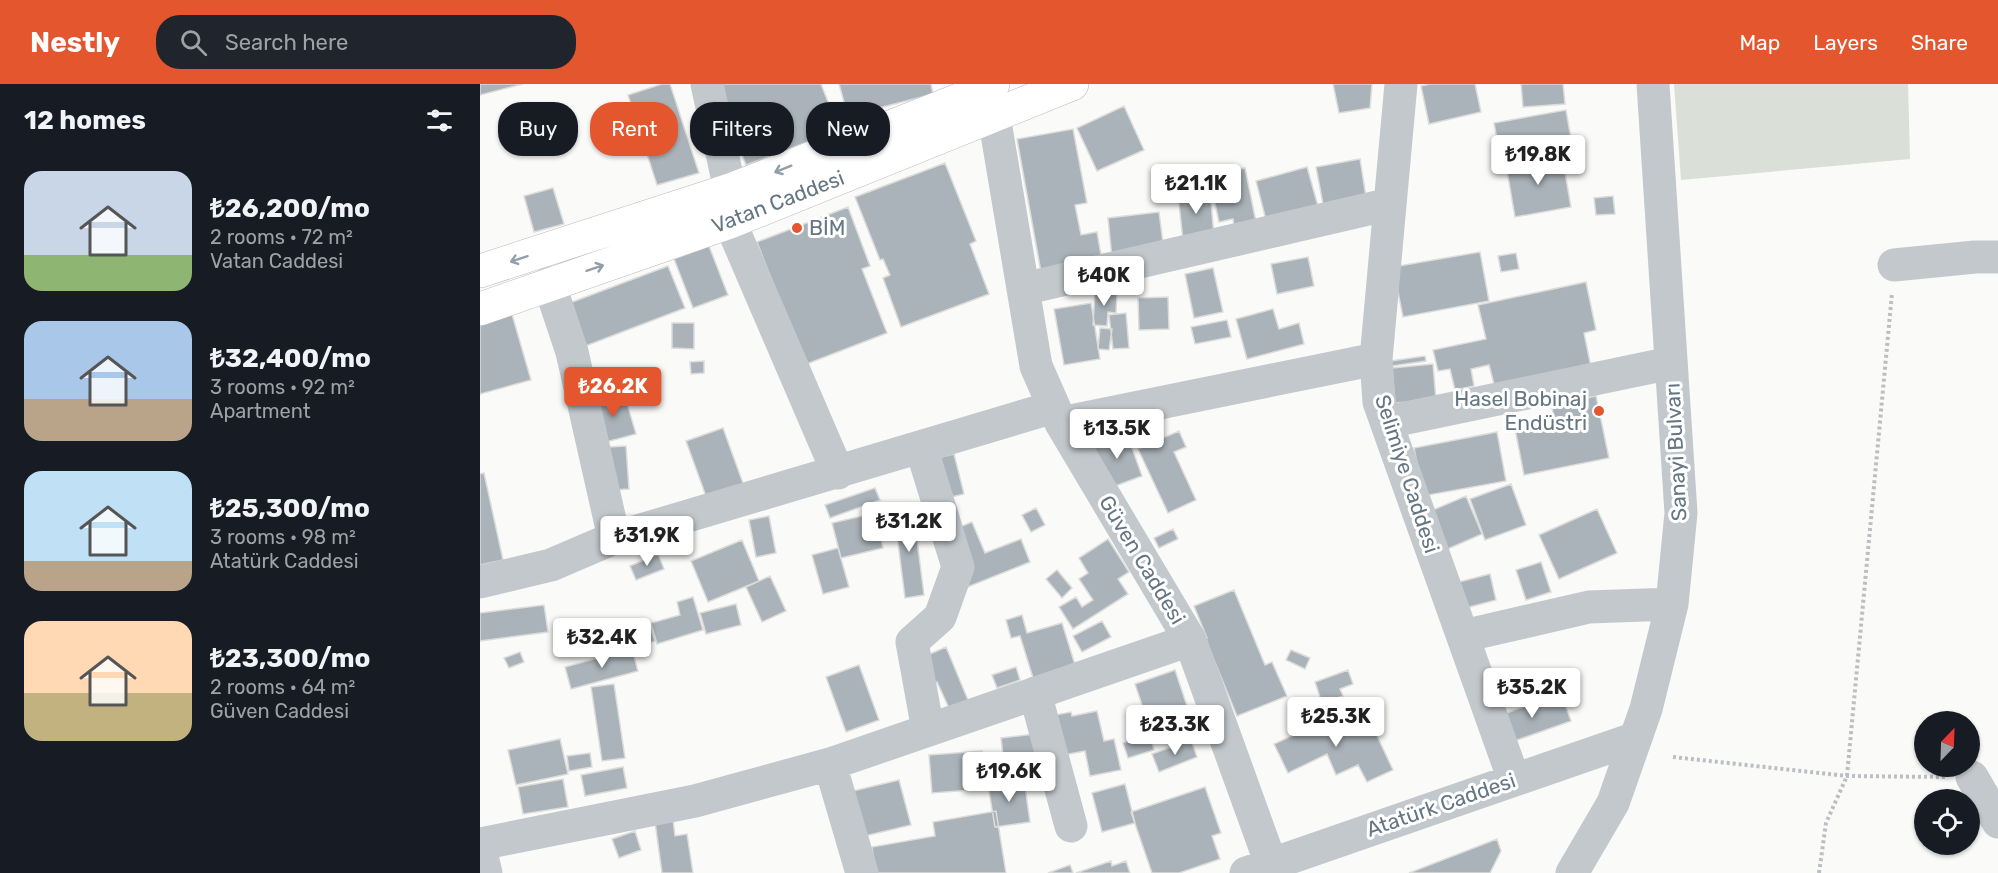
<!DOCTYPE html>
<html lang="en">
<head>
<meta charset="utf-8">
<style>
	body { margin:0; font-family:Rubik,sans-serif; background:#20242c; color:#f1f3f6; height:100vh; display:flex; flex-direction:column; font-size:22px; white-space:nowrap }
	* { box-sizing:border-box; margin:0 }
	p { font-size:20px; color:#9ea1a6 }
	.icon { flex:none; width:33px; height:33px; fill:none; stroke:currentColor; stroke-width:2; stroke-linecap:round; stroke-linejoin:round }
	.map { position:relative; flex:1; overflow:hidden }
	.sheet { display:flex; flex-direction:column; background:#171b24; width:480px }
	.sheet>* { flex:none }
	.hud { position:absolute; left:18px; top:18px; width:570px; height:54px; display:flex; gap:12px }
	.needle { width:39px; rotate:23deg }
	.tools { position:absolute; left:1434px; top:627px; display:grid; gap:12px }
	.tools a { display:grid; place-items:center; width:66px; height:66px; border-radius:50%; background:#171b24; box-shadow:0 2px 4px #0004; font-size:30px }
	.price { position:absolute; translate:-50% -51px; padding:0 14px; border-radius:6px; background:#fff; color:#222; font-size:20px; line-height:39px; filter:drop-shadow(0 2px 3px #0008) }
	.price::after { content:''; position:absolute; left:50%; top:36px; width:18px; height:14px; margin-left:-9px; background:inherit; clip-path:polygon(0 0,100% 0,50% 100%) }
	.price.selected { background:#e4572e; color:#fff }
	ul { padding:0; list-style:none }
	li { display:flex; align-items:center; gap:18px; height:150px; padding:0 24px }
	li span { display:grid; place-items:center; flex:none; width:168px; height:120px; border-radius:18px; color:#555 }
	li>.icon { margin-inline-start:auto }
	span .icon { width:72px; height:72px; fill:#fffc; stroke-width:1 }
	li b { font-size:26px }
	h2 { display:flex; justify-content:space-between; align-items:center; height:72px; padding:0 24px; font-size:26px }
	.chip { padding:0 21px; border-radius:24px; background:#171b24; box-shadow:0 2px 4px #0004; font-size:21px; line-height:54px }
	.chip.selected { background:#e4572e; color:#fff }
	header { display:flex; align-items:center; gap:36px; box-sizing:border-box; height:84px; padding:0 30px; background:#e4572e; color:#fff }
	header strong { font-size:28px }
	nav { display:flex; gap:33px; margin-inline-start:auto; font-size:21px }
	.search { width:420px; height:54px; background:#20242c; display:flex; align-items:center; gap:15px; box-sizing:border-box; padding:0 21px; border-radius:24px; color:#9ea1a6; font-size:22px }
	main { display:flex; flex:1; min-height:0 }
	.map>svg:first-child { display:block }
	.green { fill:#dadfd7 }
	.building { fill:#aab3b9; stroke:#dcdcda; stroke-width:1.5 }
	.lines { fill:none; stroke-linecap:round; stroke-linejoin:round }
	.major-casing { stroke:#b5babe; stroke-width:34 }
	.path { stroke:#bbbfc2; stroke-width:4; stroke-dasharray:3 3; stroke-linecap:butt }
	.minor { stroke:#c3c8cc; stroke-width:33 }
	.major { stroke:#fff; stroke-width:33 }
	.oneway { stroke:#939fa8 }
	.poi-dot { fill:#e4572e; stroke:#fff; stroke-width:2 }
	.labels { text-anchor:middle; stroke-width:6; stroke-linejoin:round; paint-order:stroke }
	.street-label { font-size:21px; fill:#657683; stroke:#fff }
	.poi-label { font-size:21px; fill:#657683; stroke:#fff; text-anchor:start }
</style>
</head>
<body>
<header>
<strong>Nestly</strong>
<div class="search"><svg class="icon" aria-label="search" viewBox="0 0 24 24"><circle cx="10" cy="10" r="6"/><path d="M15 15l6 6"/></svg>Search here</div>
<nav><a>Map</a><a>Layers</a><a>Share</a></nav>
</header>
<main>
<section class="sheet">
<h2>12 homes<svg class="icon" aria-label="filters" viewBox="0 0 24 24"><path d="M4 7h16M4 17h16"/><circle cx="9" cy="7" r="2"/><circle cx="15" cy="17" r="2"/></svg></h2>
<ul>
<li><span style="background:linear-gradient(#c9d6e8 70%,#8fb573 0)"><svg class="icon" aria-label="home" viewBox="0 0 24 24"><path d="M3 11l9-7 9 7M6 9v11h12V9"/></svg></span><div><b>₺26,200/mo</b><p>2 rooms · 72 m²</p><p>Vatan Caddesi</p></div></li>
<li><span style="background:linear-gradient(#a9c7e8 65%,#b9a48a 0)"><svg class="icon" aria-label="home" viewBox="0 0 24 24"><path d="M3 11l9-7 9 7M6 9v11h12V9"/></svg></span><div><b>₺32,400/mo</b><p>3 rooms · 92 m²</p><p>Apartment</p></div></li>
<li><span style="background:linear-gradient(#bfe0f5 75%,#b9a48a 0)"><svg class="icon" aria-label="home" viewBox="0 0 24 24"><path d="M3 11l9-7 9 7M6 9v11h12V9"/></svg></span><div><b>₺25,300/mo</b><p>3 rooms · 98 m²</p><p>Atatürk Caddesi</p></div></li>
<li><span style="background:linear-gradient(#ffd9b3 60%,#c2b280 0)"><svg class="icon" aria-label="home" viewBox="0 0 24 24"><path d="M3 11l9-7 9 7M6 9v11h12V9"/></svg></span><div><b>₺23,300/mo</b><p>2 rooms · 64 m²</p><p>Güven Caddesi</p></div></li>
</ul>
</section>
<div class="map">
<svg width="1518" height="789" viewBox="0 0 1518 789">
	<rect width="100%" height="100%" fill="#fafaf8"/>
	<path class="green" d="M1194,0H1428L1430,75L1201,96Z"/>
	<path class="building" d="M0,0H43L0,11Z
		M182,0H190L219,89L177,101L148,11Z
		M234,0H341L359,46L266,81Z
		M359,0H451L453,10L368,32Z
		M853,0H892L890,24L859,29Z
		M950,0H995L1001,28L949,40L941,2Z
		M1041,0H1083L1085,20L1043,23Z
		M644,22L664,66L617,87L597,44Z
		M1086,26L1093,66L1021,79L1014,39Z
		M593,45L607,119L595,121L601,151L617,148L622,177L561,188L537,55Z
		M1082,71L1091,123L1035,133L1026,81Z
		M880,75L886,113L843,120L836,83Z
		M465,79L496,157L490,160L509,210L421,243L403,194L410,191L403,175L400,176L375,113Z
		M827,83L838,122L786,136L776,97Z
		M765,84L776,138L754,142L753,135L739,138L729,91Z
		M73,104L84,140L54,148L44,112Z
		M730,107L734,152L703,156L698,111Z
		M1133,112L1135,130L1116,131L1114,114Z
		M368,123L390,182L382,185L407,249L324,281L277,158Z
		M679,128L684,167L632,174L628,134Z
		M229,162L248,211L213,224L194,175Z
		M1000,168L1009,217L923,233L913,183Z
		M1036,169L1039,185L1021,188L1018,172Z
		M828,173L834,202L797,210L791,180Z
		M188,182L205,224L95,266L79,223Z
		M733,184L743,228L714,234L705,190Z
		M1106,198L1116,246L1104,249L1111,283L1015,304L1009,281L991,285L994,302L975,306L970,285L958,287L953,266L1006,255L998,221Z
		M615,207L637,209L636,229L628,228L627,242L613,241Z
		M688,213L689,245L659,246L658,214Z
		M611,219L620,275L584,281L574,225Z
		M793,225L799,245L819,239L824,260L767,275L756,235Z
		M31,227L51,296L0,310V236Z
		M646,229L649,264L633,265L629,231Z
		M747,236L751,253L715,260L711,243Z
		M192,239H214V265L192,264Z
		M620,244L632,245L629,266L618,265Z
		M945,272L946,277L912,282L911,277Z
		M224,277V289L211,290L210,278Z
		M953,280L956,316L915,319L912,284Z
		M144,309L156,350L122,359L111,318Z
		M1116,312L1129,374L1044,391L1034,340L1073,332L1072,321Z
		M243,344L264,402L227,415L206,357Z
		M699,347L706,363L694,368L716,416L688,429L658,365Z
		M1017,348L1026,397L943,412L934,364Z
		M647,350L662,392L635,402L606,365Z
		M146,362L149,405L132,406L129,363Z
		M474,370L484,410L450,418L440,378Z
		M4,389L23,476L0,481V390Z
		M1031,400L1046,441L1005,456L990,415Z
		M395,404L400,416L350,434L345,421Z
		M986,412L1002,450L963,467L946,429Z
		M433,424L444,511L425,514L414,427Z
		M556,424L565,441L551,448L542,431Z
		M1117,425L1137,469L1079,495L1059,451Z
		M395,429L403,464L361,474L352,439Z
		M289,432L296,469L276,473L269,436Z
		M492,438L505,469L541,455L550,478L485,504L453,454Z
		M693,445L698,455L679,464L674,454Z
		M628,455L649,488L638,495L648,510L593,545L579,523L596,513L602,523L613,516L599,495L608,489L599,474Z
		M262,456L279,497L228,518L211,477Z
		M358,464L369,503L343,510L332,471Z
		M178,470L184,485L156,496L150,482Z
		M1061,478L1071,508L1046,516L1036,486Z
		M577,486L592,504L582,514L566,495Z
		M1010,490L1016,516L982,525L975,499Z
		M290,492L306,527L282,538L266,503Z
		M754,506L785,581L792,578L807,612L757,632L725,554H727L714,522Z
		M213,513L223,546L177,560L171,539L200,531L197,518Z
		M256,520L261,541L226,550L220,529Z
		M64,521L68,548L0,557V529Z
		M542,531L547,549L582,539L596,584L554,597L540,552L531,554L526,536Z
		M622,537L631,553L602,568L593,552Z
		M169,540L175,557L160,562L154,546Z
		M466,563L488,616L469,624L457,598L454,599L443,573Z
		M152,565L158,587L91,605L85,583Z
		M811,566L830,574L825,585L806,576Z
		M40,568L44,578L29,584L24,574Z
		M379,581L399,636L366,648L346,593Z
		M536,583L540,596L517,604L512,591Z
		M695,586L707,622L667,636L655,600Z
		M868,586L873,600L860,605L863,612L842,619L835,598Z
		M1029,595L1034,609L1018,614L1013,601Z
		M134,600L145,674L122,677L111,603Z
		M1081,609L1091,637L1023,661L1013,634Z
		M617,627L624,657L634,655L641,686L610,692L605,667L584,671L575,631L591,628L592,632Z
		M866,627L876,648L892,641L913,686L887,698L878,681L856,691L847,670L808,689L794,660Z
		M563,649L568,688L520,694L518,672L523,671L521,654Z
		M670,651L674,666L648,674L643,659Z
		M80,655L88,690L36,701L28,666Z
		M711,656L717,673L679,688L672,670Z
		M502,667L505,705L452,709L449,671Z
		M110,669L112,683L89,687L87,672Z
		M143,683L147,704L105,712L101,691Z
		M83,695L88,723L43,730L38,703Z
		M544,695L550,738L515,743L508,701Z
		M419,696L431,741L372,755L373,707Z
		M645,700L655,739L622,748L612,709Z
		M725,703L741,749L732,752L740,775L699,789H672L651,728Z
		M516,727L526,789H396L392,763L455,752L453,738Z
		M193,735L195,752L207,750L213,789H182L175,738Z
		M155,747L161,766L139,774L132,755Z
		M1017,755L1021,767L1010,789H929Z
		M631,777L632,782L646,777L650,789H596Z
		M590,781L593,789H568Z"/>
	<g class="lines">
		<g class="major-casing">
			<path id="major" d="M0,187L250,106L489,12L513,0
				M0,225L250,138L592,0"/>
		</g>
		<path class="path" d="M1193,673L1367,692L1466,693
			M1339,789L1346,739L1367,692L1412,209"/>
		<path class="minor" d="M227,0L250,106
			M921,0L896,275L899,318L1034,696
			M514,32L556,282L581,339L710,556L791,780
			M250,138L358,389
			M1414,181L1495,173H1518
			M69,199L92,268L134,454
			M543,205L910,120
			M907,338L1191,279
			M581,339L896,275
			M441,363L478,483L460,533L432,558L448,646
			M0,498L71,481L134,454L574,323
			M983,552L1109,523L1192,520
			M555,609L591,742
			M350,680L382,789
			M1492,693L1518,738
			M0,760L215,717L350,680L710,556
			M0,764L6,789
			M766,789L1156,654
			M1092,789L1133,719L1166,625L1192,520L1201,429L1173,0"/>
		<use href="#major" class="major"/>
	</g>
	<defs><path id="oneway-shaft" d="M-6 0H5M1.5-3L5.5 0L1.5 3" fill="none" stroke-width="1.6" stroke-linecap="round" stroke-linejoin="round" transform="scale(1.5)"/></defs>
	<g class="oneway">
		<use href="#oneway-shaft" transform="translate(303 85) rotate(158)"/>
		<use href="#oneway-shaft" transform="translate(39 175) rotate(162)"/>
		<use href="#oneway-shaft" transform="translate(115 184) rotate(-19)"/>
	</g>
	<g class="poi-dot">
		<circle cx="317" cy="144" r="6"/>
		<circle cx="1119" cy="327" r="6"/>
	</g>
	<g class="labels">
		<g class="street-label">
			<text transform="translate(298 118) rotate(-21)" y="7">Vatan Caddesi</text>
			<text transform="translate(1196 368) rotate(-93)" y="7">Sanayi Bulvarı</text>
			<text transform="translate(927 390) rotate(72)" y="7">Selimiye Caddesi</text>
			<text transform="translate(662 476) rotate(59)" y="7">Güven Caddesi</text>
			<text transform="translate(961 721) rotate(-19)" y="7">Atatürk Caddesi</text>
		</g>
		<g class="poi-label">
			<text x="329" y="151">BİM</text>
			<text x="1107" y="322" text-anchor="end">Hasel Bobinaj<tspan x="1107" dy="24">Endüstri</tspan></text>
		</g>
	</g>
</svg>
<div class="tools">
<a><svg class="needle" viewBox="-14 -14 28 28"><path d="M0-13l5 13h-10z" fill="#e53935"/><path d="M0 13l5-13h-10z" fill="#9ea1a6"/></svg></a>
<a><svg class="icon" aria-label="locate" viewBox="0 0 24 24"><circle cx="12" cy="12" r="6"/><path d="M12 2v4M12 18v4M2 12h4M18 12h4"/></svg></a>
</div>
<b class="price" style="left:1058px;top:102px">₺19.8K</b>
<b class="price" style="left:716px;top:131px">₺21.1K</b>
<b class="price" style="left:624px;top:223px">₺40K</b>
<b class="price selected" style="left:133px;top:334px">₺26.2K</b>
<b class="price" style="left:637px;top:376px">₺13.5K</b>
<b class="price" style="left:429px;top:469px">₺31.2K</b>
<b class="price" style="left:167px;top:483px">₺31.9K</b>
<b class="price" style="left:122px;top:585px">₺32.4K</b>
<b class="price" style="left:1052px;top:635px">₺35.2K</b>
<b class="price" style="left:856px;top:664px">₺25.3K</b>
<b class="price" style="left:695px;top:672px">₺23.3K</b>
<b class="price" style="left:529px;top:719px">₺19.6K</b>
<div class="hud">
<a class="chip">Buy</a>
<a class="chip selected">Rent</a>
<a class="chip">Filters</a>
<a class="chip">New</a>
</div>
</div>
</main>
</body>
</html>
